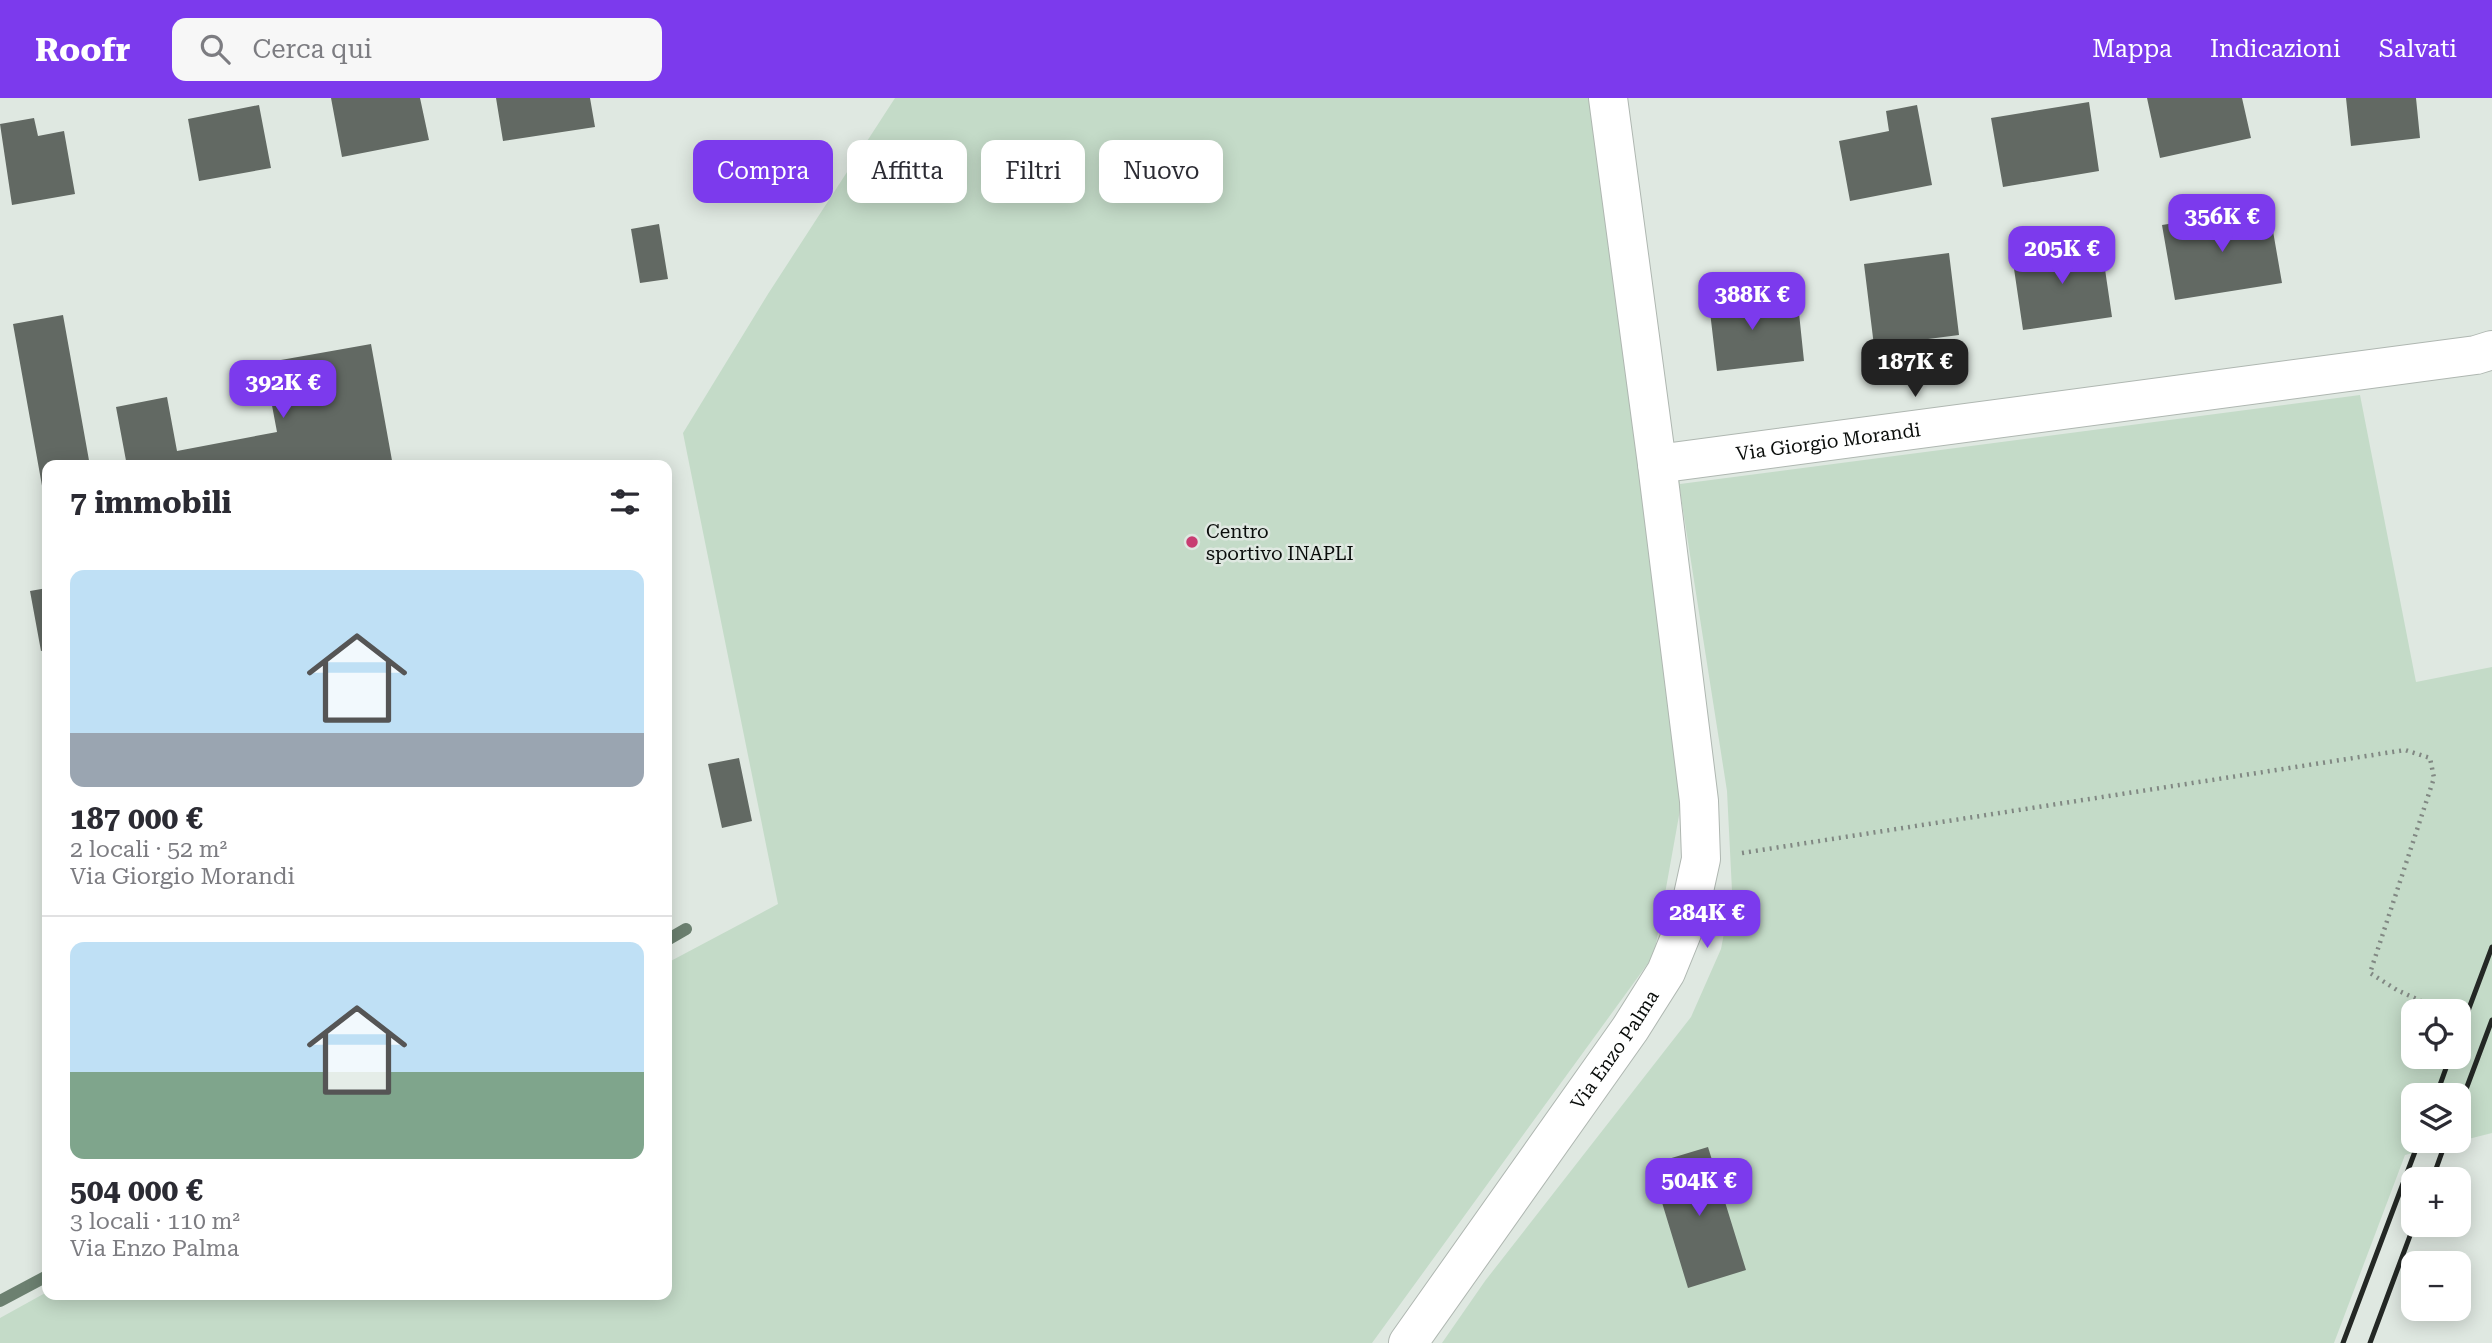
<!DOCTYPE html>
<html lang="it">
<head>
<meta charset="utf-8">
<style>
	body { margin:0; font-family:"Roboto Serif",serif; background:#f7f7f7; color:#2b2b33; height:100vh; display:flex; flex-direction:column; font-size:26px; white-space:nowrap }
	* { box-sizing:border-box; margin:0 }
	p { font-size:23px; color:#7c7c81 }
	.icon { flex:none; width:38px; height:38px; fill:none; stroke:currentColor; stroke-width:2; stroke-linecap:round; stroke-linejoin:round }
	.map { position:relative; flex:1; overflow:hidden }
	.side { position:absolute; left:42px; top:362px; width:630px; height:840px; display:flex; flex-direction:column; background:#fff; border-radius:14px; box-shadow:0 4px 18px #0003 }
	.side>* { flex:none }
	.guide { position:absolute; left:693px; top:42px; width:665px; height:63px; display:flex; gap:14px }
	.buttons { position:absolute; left:2401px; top:901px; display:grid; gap:14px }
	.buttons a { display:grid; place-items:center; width:70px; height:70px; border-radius:14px; background:#fff; box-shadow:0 4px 18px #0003; font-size:35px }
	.price { position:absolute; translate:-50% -60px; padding:0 16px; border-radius:14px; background:#7c3aed; color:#fff; font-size:23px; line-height:46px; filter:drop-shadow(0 2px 4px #0008) }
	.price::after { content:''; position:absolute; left:50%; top:42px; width:21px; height:16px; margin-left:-10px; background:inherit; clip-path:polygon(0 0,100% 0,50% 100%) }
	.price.on { background:#222; color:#fff }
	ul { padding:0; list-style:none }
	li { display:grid; align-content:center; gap:14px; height:371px; padding:0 28px }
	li+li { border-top:2px solid #e1e1e2 }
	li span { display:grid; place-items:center; height:217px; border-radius:14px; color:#555 }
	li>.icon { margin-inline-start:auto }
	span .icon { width:126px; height:126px; fill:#fffc; stroke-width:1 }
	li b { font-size:30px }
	h2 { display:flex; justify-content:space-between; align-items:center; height:84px; padding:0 28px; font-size:30px }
	.chip { padding:0 24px; border-radius:14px; background:#fff; box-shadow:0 4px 18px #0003; font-size:24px; line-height:63px }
	.chip.on { background:#7c3aed; color:#fff }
	header { display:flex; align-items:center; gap:42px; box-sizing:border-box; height:98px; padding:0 35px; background:#7c3aed; color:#fff }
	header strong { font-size:33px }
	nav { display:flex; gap:38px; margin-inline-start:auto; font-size:24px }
	.search { width:490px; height:63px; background:#f7f7f7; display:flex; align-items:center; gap:18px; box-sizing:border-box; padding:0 24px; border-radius:14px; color:#7c7c81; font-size:26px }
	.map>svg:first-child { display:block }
	.green { fill:#c4dbc8; fill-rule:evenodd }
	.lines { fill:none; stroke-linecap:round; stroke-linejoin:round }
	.stream { stroke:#6c8070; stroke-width:12 }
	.building { fill:#626963 }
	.minor-casing { stroke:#afb7b1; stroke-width:40 }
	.path { stroke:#818883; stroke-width:4.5; stroke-dasharray:2 5; stroke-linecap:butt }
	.minor { stroke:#fff; stroke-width:38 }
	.rail { stroke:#242825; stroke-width:5 }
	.poi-dot { fill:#c83d72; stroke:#dfe8e1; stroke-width:2.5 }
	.labels { text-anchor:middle; stroke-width:5; stroke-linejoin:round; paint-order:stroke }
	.street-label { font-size:19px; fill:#0a0d0b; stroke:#dfe8e1 }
	.poi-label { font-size:19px; fill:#0a0d0b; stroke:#dfe8e1; text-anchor:start }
</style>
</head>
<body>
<header>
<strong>Roofr</strong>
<div class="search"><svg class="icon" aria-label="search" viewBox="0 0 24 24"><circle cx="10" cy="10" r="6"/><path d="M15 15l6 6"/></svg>Cerca qui</div>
<nav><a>Mappa</a><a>Indicazioni</a><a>Salvati</a></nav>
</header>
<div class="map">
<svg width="2492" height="1245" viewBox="0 0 2492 1245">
	<rect width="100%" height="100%" fill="#dfe8e1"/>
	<path class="green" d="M895,0H1619L1680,386L2360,297L2416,584L2492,569V1035L2405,1057L2334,1245H1442L1485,1183L1691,919L1721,851L1732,793L1727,693L1680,393V712L1654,857L1372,1245H0V1220L47,1194V1197H667V865L778,806L683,335L768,196ZM2413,914H2459V959H2413ZM2413,998H2459V1043H2413Z"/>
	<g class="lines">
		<path class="stream" d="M667,842L686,831
			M0,1203L47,1178"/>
	</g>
	<path class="building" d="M331,0H420L429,42L342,59Z
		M496,0H590L595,29L503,43Z
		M2147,0H2242L2251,40L2160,60Z
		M2346,0H2416L2420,40L2351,48Z
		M2089,4L2099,73L2003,89L1991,20Z
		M259,7L271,70L199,83L188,21Z
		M1917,7L1932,87L1850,103L1839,43L1889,33L1886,13Z
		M34,20L38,38L64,33L75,96L12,107L0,26Z
		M2269,110L2282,185L2175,202L2162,127Z
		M659,126L668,181L640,185L631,131Z
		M2101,144L2112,219L2023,232L2012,157Z
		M1949,155L1959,237L1874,248L1864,166Z
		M1764,191L1767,219L1799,215L1804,263L1717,273L1708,197Z
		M63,217L90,368H47L46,410L13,226Z
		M371,246L393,368H127L116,309L167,299L177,353L277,334L264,265Z
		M47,490V552L41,553L30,493Z
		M739,660L752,723L722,730L708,666Z
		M1708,1049L1746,1172L1688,1190L1660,1098L1665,1096L1655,1065Z"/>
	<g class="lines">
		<g class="minor-casing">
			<g id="minor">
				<path id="s1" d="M1608,0L1657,366L2476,257L2492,252"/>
				<path id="s2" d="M1408,1245L1630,931L1666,874L1688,820L1701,761L1699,703L1657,366"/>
			</g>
		</g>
		<path class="path" d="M1742,755L2405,652L2430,660L2434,680L2370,875L2397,892L2436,910"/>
		<use href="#minor" class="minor"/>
		<path class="rail" d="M2459,937L2492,849
			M2436,998L2450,959
			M2459,1010L2492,922
			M2432,1082L2446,1043
			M2343,1245L2419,1043
			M2370,1245L2414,1127"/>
	</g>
	<circle class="poi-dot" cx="1192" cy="444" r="7"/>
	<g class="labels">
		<g class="street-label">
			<text dy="7" stroke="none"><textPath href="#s1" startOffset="542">Via Giorgio Morandi</textPath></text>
			<text dy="7" stroke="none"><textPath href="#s2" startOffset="359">Via Enzo Palma</textPath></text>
		</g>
		<g class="poi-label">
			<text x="1206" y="440">Centro<tspan x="1206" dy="22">sportivo INAPLI</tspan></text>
		</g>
	</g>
</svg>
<div class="buttons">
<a><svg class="icon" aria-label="locate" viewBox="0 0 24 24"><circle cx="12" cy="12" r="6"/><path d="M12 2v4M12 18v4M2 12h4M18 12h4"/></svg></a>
<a><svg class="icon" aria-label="layers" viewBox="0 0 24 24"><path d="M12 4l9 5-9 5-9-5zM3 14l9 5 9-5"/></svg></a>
<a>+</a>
<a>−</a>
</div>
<b class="price" style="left:2222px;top:156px">356K €</b>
<b class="price" style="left:2062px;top:188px">205K €</b>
<b class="price" style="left:1752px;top:234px">388K €</b>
<b class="price on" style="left:1915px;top:301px">187K €</b>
<b class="price" style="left:283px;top:322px">392K €</b>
<b class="price" style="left:1707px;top:852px">284K €</b>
<b class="price" style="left:1699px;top:1120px">504K €</b>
<div class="guide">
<a class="chip on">Compra</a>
<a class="chip">Affitta</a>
<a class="chip">Filtri</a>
<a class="chip">Nuovo</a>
</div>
<section class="side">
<h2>7 immobili<svg class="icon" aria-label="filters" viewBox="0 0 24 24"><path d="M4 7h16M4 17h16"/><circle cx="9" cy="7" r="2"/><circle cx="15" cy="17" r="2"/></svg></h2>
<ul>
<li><span style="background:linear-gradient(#bfe0f5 75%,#9aa5b1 0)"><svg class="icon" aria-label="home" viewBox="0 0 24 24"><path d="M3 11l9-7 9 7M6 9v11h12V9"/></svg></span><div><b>187 000 €</b><p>2 locali · 52 m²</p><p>Via Giorgio Morandi</p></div></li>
<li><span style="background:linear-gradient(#bfe0f5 60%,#7fa58c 0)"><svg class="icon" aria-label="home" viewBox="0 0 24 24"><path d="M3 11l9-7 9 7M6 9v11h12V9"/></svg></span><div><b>504 000 €</b><p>3 locali · 110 m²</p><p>Via Enzo Palma</p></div></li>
</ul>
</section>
</div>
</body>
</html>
